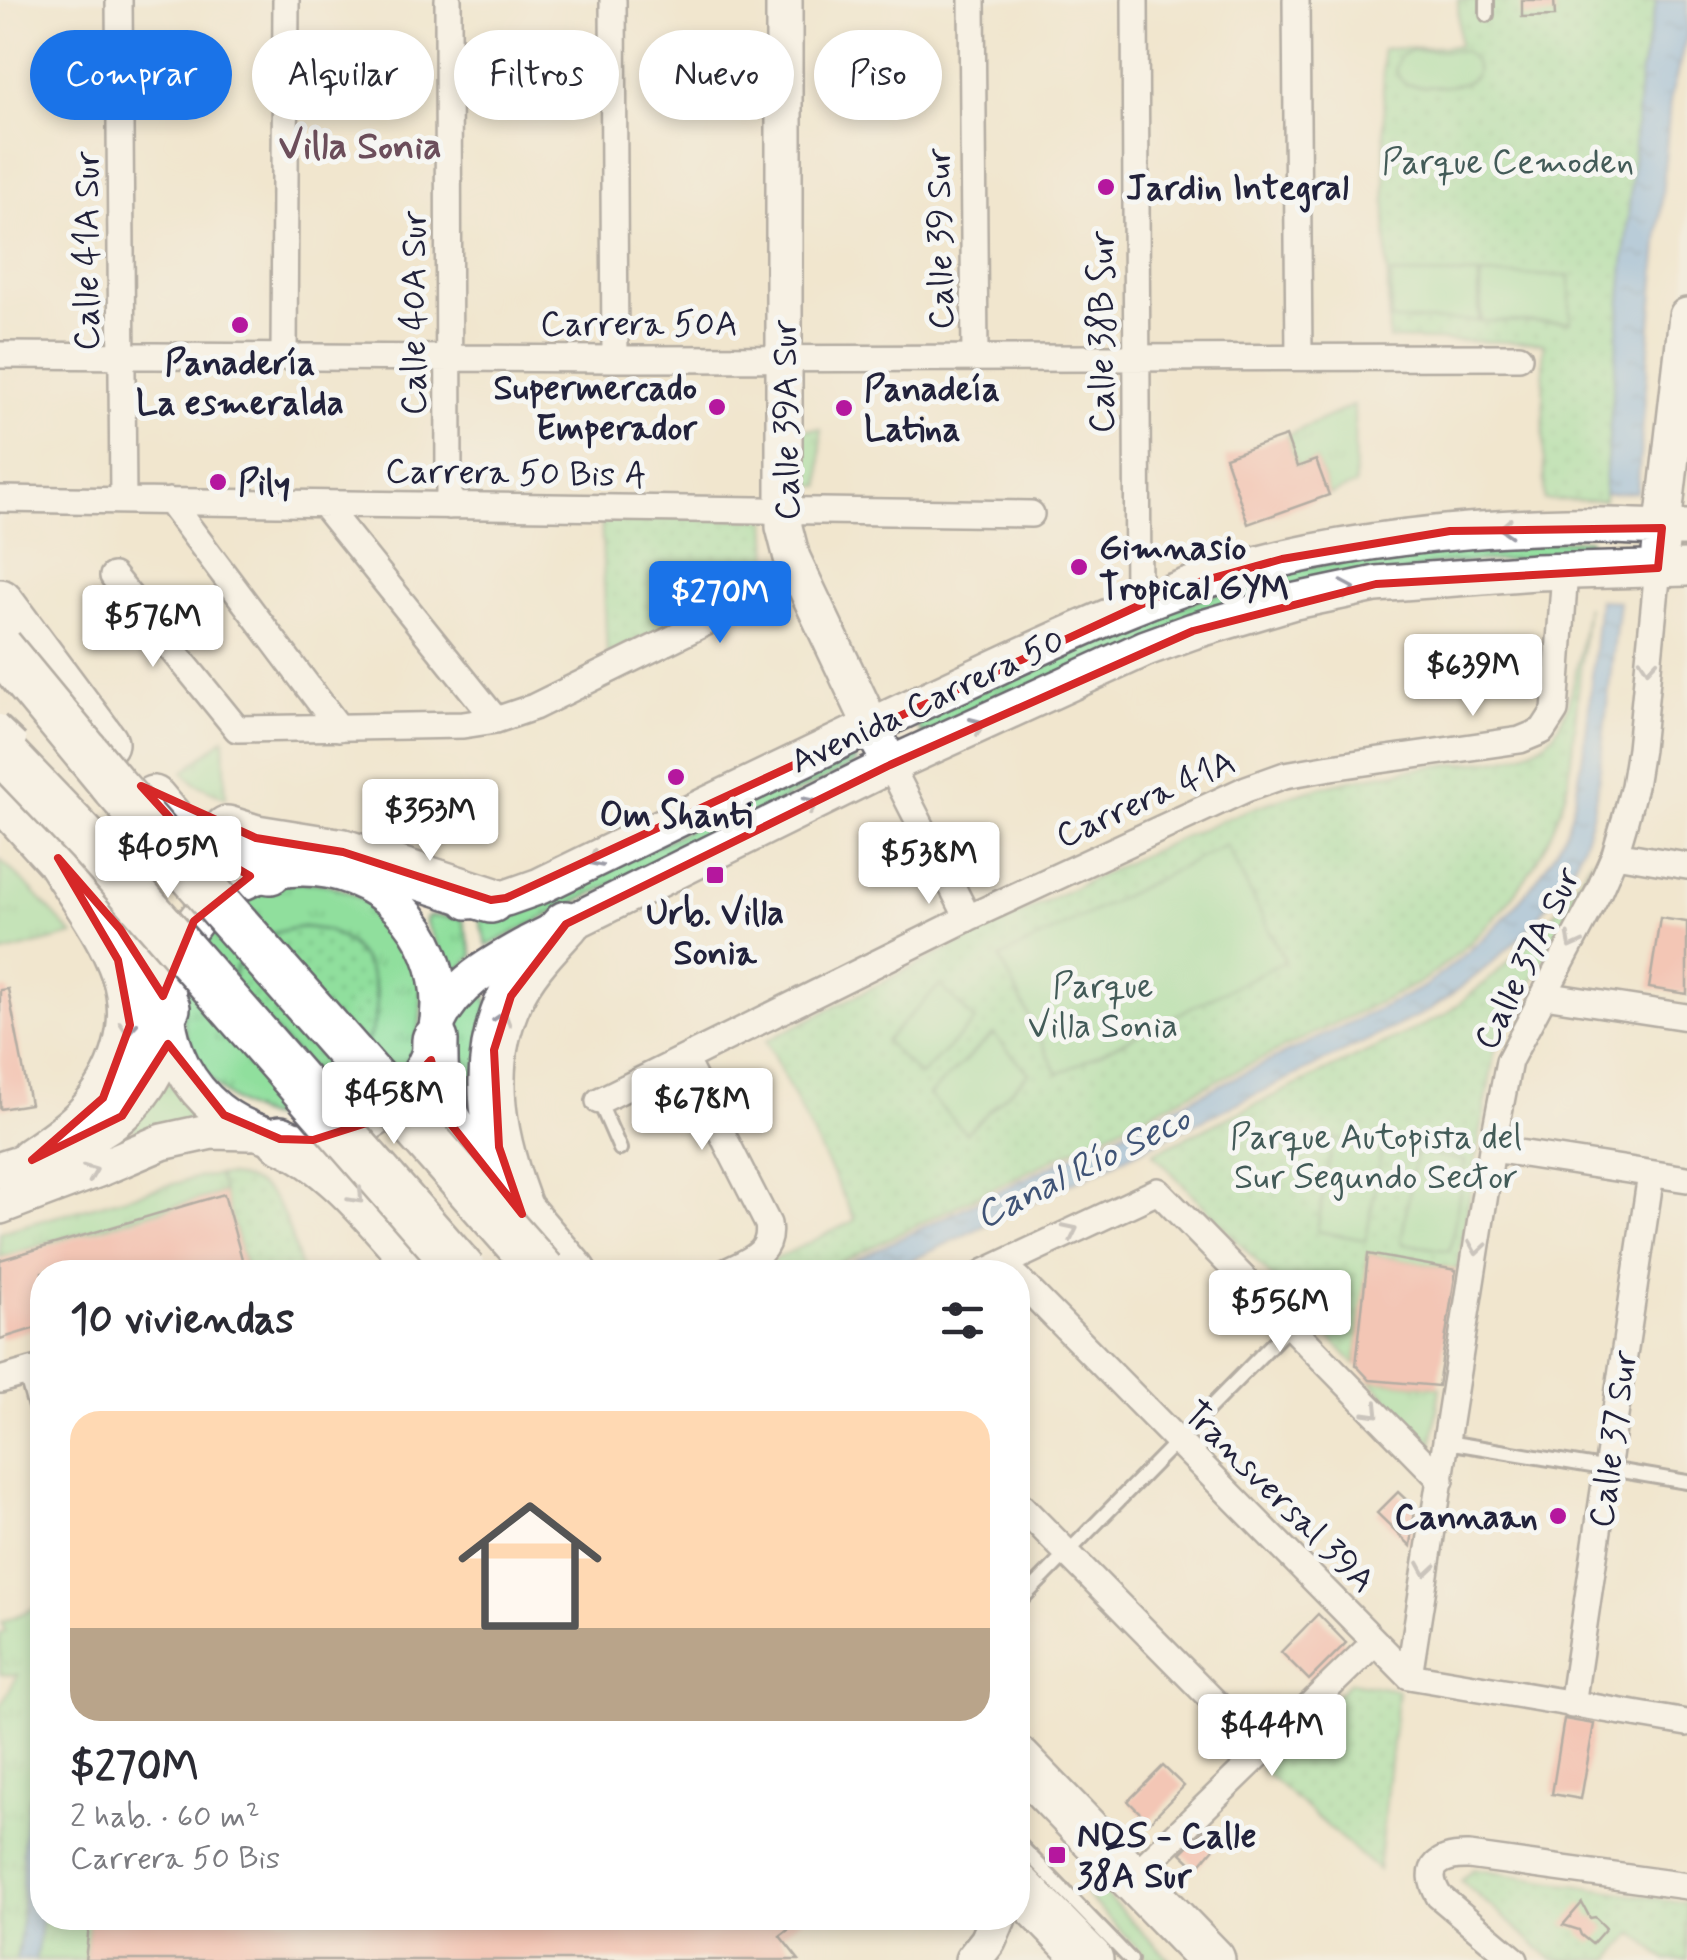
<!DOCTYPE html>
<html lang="es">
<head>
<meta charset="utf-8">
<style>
	body { margin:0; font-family:Mynerve,sans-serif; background:#f7f7f7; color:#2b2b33; height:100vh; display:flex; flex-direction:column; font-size:38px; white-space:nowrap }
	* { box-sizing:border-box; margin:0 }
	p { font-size:32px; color:#7c7c81 }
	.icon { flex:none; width:55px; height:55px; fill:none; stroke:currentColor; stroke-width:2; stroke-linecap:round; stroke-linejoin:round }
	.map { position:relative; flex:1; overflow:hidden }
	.side { position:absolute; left:30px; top:1260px; width:1000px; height:670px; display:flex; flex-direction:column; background:#fff; border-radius:40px; box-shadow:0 5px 15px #0003 }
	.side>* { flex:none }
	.guide { position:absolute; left:30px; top:30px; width:1000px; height:90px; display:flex; gap:20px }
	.price { position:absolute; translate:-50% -85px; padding:0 22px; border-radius:10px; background:#fff; color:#222; font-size:32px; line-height:65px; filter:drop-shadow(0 2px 5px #0008) }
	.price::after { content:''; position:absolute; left:50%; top:60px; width:30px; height:22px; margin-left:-15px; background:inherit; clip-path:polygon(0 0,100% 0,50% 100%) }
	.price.selected { background:#1a73e8; color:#fff }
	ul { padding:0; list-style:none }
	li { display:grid; align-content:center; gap:20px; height:530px; padding:0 40px }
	li span { display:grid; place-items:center; height:310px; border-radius:30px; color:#555 }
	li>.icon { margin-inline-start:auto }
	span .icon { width:180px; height:180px; fill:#fffc; stroke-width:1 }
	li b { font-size:42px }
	h2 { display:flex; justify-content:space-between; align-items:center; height:120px; padding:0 40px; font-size:42px }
	.pill { padding:0 35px; border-radius:45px; background:#fff; box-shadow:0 5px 15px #0003; font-size:35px; line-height:90px }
	.pill.selected { background:#1a73e8; color:#fff }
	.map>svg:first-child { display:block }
	.grass { fill:url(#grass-tufts); stroke:#59806c; stroke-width:2.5; fill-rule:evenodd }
	.park { fill:url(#park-dots); stroke:#59806c; stroke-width:2.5 }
	.pitch { fill:#90df9d; stroke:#59806c; stroke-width:2.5 }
	.water { fill:url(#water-ripples); stroke:#4c6890; stroke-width:2.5 }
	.building { fill:#f59f97 }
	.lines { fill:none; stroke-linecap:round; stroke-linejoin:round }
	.lane-casing { stroke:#6a676e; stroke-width:18 }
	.street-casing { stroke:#6a676e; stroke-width:30 }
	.secondary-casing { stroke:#6a676e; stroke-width:40 }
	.highway-casing { stroke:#6a676e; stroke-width:50 }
	.lane { stroke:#fff; stroke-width:12 }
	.street { stroke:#fff; stroke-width:25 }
	.secondary { stroke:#fff; stroke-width:35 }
	.highway { stroke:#fff; stroke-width:45 }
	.lane-bridge-casing { stroke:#6a676e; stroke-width:18; stroke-linecap:butt }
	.highway-bridge-casing { stroke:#6a676e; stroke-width:50; stroke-linecap:butt }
	.lane-bridge { stroke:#fff; stroke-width:12 }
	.highway-bridge { stroke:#fff; stroke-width:45 }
	.oneway { stroke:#9c9ca7 }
	.marked { fill:none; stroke:#d62828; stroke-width:8; stroke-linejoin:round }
	.poi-dot { fill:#b5179e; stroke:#f6f6f2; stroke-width:4 }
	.labels { text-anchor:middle; stroke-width:10; stroke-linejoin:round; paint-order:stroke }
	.park-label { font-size:35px; fill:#435b58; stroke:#f6f6f2 }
	.poi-label { font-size:35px; font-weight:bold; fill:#22223b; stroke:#f6f6f2; text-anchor:start }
	.street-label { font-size:35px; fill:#22223b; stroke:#f6f6f2 }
	.neighbourhood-label { font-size:38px; font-weight:bold; fill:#6c4e5b; stroke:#f6f6f2 }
	.water-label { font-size:38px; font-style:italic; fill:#3f5376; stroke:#f6f6f2 }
</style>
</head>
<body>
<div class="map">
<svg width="1687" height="1960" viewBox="0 0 1687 1960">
	<defs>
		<pattern id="grass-tufts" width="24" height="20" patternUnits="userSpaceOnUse" patternTransform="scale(2.5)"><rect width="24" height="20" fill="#90df9d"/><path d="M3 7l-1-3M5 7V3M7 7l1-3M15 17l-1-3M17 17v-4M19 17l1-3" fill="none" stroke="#7cbf88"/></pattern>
		<pattern id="park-dots" width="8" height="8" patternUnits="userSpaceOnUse" patternTransform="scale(2.5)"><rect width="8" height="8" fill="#90df9d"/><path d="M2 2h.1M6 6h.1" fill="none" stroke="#7cbf88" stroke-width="1.8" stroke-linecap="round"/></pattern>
		<pattern id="water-ripples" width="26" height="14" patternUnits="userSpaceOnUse" patternTransform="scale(2.5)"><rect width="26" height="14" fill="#76ade4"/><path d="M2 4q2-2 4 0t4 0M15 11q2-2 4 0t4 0" fill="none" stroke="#608cba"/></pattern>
	</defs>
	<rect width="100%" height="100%" fill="#f6f6f2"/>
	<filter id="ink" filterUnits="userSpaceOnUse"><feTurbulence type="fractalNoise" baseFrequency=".01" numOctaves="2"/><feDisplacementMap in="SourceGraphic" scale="20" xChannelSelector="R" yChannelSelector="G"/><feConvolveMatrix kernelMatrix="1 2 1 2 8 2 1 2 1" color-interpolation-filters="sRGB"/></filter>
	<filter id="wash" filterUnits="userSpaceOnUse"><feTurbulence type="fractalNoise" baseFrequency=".0048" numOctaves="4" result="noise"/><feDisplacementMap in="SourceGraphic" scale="40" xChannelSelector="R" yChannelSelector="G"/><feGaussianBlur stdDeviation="2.25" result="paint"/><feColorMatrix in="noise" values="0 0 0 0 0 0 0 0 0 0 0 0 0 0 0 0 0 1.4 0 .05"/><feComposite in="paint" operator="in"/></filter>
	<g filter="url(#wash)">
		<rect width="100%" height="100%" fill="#f1e6ce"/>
		<path class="grass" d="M1354,405L1355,485L1329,495L1316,460L1297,467L1286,436Z
			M797,429H821V486H797Z
			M1589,539L1588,556L1433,564L922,735L915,721L1108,630L1286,571L1379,554Z
			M224,738L226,798L196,784L183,772Z
			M851,750L857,763L487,946L479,918L523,911Z
			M0,860L25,883L73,935L0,954Z
			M280,883C292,883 305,881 318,883C337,885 357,895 373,907C448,963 434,1084 343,1116C321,1124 299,1122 276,1119C246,1114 212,1089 199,1061C195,1053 189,1043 186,1034C171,983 197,921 244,896C255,891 268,887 280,883ZM304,927C337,933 343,935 361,964C365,970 372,977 374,984C382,1008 371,1032 358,1052Z
			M430,916L462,918L473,956L449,981L446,979L439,949L426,923V918Z
			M483,988L492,1019L479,1099L449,1102C449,1047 440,1028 483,988Z
			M169,1076L181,1097L205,1117L140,1138L131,1123Z
			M218,1175L224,1192L0,1257V1232L195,1178Z
			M1370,1380L1440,1387L1432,1446H1431Z
			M42,1605V1764L28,1803L21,1936L16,1960H0V1707L18,1675L0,1674V1634L5,1632L2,1622Z
			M1096,1885L1170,1960H1149L1086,1895Z
			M42,1912V1918H90L85,1960H35Z"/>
		<path class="park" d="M1458,0H1657L1641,71L1604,501L1544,500L1543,343L1389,339L1382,49L1459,46Z
			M601,516L767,519L770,574L607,655Z
			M1587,606L1569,778C1550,865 1492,933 1419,983L820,1272H749L855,1220L766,1041C874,987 983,931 1092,879C1176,840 1255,800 1347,781C1376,775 1407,770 1436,766C1472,761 1516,764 1546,741C1574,719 1580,642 1587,606Z
			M1594,857L1563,925L1495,1050L1457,1270L1368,1254L1356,1365L1153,1153L1445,1015L1494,975L1543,930Z
			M304,927C311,928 320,929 328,931C375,949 392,1013 359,1052C348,1064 332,1070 317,1076L229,983C246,943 261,932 304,927Z
			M218,1175C284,1177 285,1222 302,1272H244L247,1271Z
			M1350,1682L1398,1690L1378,1870L1261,1769Z
			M1473,1869L1687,1903V1960H1666L1634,1933L1610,1960H1553L1461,1881Z"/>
		<path class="pitch" d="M1411,50L1464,51C1471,56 1478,62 1476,72C1471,91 1421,87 1406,84L1401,80L1395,69L1400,56Z
			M1391,274L1479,275V321L1391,320Z
			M1481,275L1570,276V322L1481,321Z
			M1226,845L1285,961L1058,1074L1000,958Z
			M940,985L975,1021L920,1076L885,1041Z
			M993,1034L1029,1073L966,1133L929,1095Z
			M1333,1139L1382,1148L1366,1240L1317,1231Z
			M1416,1152L1465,1161L1450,1251L1401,1243Z"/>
		<path class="water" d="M1657,0H1687V34L1670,101L1637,492L1604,494L1641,71Z
			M1599,600L1619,601C1614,644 1609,688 1604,731C1600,769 1597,808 1583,844C1555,916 1489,969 1428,1011L888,1272H830L1422,988C1478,947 1531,900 1563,836C1570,823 1573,806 1576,792C1590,729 1592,664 1599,600Z
			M42,1764C43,1828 49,1897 35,1960H16C26,1918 20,1876 24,1833C26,1808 34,1787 42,1764Z"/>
		<g id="blocks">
			<path class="building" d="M1522,0H1554L1555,16L1522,17Z
				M1286,436L1297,467L1316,460L1329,495L1248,524L1225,457Z
				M1660,918L1687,922V994L1649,988Z
				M8,989L30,1104L0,1109V990Z
				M224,1194L244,1266L222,1272H79V1267L58,1272H42V1326L0,1339V1260Z
				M1368,1254L1456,1270L1438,1386L1370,1380L1356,1365Z
				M1398,1492L1415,1508L1411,1546L1377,1513Z
				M1318,1614L1346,1643L1309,1680L1281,1652Z
				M1564,1719L1594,1724L1581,1799L1552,1794Z
				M1163,1766L1184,1786L1149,1822L1128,1801Z
				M1210,1824L1224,1836L1197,1868L1181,1853Z
				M1582,1903L1590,1918L1595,1917L1606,1928L1592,1944L1581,1935L1579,1930L1563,1925Z
				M90,1918H804L780,1936L799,1960H85Z"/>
		</g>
	</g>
	<g filter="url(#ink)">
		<use href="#blocks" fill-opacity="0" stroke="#6a676e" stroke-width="2.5"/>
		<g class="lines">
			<g class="lane-casing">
				<path id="lane" d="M1487,0V15
					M599,1101L620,1149
					M1447,1442L1687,1482
					M1018,1603L1290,1326
					M1018,1843L1131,1960"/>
			</g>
			<g class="street-casing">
				<path id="street" d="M119,0L123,501
					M448,0L449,506
					M613,0L615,359
					M972,0L975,358
					M1135,0L1138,603
					M1296,0L1299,357
					M0,355L615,359L1519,357
					M284,357L286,0
					M0,499L1031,514
					M169,501L339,728
					M323,504L496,720
					M113,576L237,729L463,725L496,720L534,707L800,576
					M890,765L968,918
					M1615,854L1687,866
					M1544,995L1687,1017
					M684,1059L768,1224C773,1254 748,1261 726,1272
					M599,1101L968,918L1246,789L1285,775L1331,767L1520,740L1542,731L1555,711L1565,571
					M1492,1149L1687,1179
					M985,1272L1158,1191L1441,1480
					M1018,1279L1409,1676
					M31,1371L42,1410
					M0,1380L42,1368
					M1018,1503L1262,1750
					M1409,1676L1492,1149L1509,1061L1598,893L1615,854L1625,820L1634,786L1640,749L1658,568
					M1409,1676L1687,1723
					M1572,1705L1651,1174
					M1132,1878L1375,1642
					M1515,1960L1439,1896C1421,1866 1441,1855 1469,1856L1687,1886"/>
			</g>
			<g class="secondary-casing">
				<path id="secondary" d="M784,0V527L792,558L881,746
					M1660,552L1687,316
					M167 1004a136 136 0 1 1 272 0a136 136 0 1 1-272 0Z
					M468,901L506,898L540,886C678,819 817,751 956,686C1062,637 1166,586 1280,559C1374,538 1470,528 1566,526C1606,525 1647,528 1687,528
					M438,1021C457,982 492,964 528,944L890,765L1146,648L1193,631L1291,602L1376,584L1536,572L1687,568
					M0,1170C81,1145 151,1122 169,1029
					M0,1206L101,1168L162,1142L212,1131L250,1132
					M973,1960L988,1941L998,1918"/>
			</g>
			<g class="highway-casing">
				<path id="highway" d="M0,602L105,743
					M0,795L76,878
					M153,799C193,847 208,860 270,871
					M227,829L256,838L343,852L491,900
					M130,943L152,978L167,1008
					M435,1040C434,1081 437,1107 461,1140L573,1272
					M280,1139C340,1165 382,1225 426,1272
					M32,1160C51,1147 71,1134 87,1117C123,1079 141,1024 124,973C110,932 81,895 58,858
					M522,1214C494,1144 477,1069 510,998C523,969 545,947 566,924
					M1018,1760L1212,1960
					M1018,1886L1090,1960"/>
			</g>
			<use href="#lane" class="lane"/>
			<use href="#street" class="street"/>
			<use href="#secondary" class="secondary"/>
			<use href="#highway" class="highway"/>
			<g class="lane-bridge-casing">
				<path id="lane-bridge" d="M0,721L20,740"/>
			</g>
			<g class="highway-bridge-casing">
				<path id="highway-bridge" d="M0,648L114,786L543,1272
					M0,750L88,842L464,1272"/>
			</g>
			<use href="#lane-bridge" class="lane-bridge"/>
			<use href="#highway-bridge" class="highway-bridge"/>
		</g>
		<defs><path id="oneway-chevron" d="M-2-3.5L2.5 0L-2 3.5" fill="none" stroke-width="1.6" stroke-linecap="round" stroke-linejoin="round" transform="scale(2.5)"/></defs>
		<g class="oneway">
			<use href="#oneway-chevron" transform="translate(1506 528) rotate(177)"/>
			<use href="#oneway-chevron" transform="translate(1348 589) rotate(-10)"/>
			<use href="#oneway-chevron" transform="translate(1648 665) rotate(95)"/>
			<use href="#oneway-chevron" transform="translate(978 725) rotate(-24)"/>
			<use href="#oneway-chevron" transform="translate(811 804) rotate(-26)"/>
			<use href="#oneway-chevron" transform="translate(594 860) rotate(154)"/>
			<use href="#oneway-chevron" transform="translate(1573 942) rotate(118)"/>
			<use href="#oneway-chevron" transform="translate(503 1018) rotate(-72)"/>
			<use href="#oneway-chevron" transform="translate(128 1028) rotate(95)"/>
			<use href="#oneway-chevron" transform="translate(91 1172) rotate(-22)"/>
			<use href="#oneway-chevron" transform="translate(357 1197) rotate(47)"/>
			<use href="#oneway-chevron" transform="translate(1071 1231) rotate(-26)"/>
			<use href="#oneway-chevron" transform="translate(1477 1248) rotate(99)"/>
			<use href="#oneway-chevron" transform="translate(1373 1411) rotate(46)"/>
			<use href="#oneway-chevron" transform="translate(1426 1569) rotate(99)"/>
		</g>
	</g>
	<path d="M0 0H1687V1960H0ZM1662,528L1658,568L1376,584L1193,631L890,765L566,924L511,996L494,1050L499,1147L522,1214L446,1118L431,1060L376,1120L313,1140L280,1139L224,1115L168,1044L122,1116L32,1160L103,1098L130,1025L118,960L58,858L120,929L163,996L194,921L250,876L192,842L141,786L256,838L343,852L491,900L506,898L1177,588L1282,559L1450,531Z" fill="#f1e6ce" fill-opacity=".55" fill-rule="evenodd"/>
	<path class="marked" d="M1662,528L1658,568L1376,584L1193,631L890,765L566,924L511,996L494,1050L499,1147L522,1214L446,1118L431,1060L376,1120L313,1140L280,1139L224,1115L168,1044L122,1116L32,1160L103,1098L130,1025L118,960L58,858L120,929L163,996L194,921L250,876L192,842L141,786L256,838L343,852L491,900L506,898L1177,588L1282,559L1450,531Z"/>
	<g class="poi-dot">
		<circle cx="1106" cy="187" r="10"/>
		<circle cx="240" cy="325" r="10"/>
		<circle cx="717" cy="407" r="10"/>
		<circle cx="844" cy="408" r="10"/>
		<circle cx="218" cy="482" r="10"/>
		<circle cx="1079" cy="567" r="10"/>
		<circle cx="676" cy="777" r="10"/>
		<rect x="705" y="865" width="20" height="20" rx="5"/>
		<circle cx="1558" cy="1516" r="10"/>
		<rect x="1047" y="1845" width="20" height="20" rx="5"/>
	</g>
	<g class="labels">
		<g class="park-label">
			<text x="1508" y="173">Parque Cemoden</text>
			<text x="1103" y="997">Parque<tspan x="1103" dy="40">Villa Sonia</tspan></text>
			<text x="1376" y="1148">Parque Autopista del<tspan x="1376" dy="40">Sur Segundo Sector</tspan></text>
		</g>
		<g class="poi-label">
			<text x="1126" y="199">Jardin Integral</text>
			<text x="240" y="374" text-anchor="middle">Panadería<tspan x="240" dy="40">La esmeralda</tspan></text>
			<text x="697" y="399" text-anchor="end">Supermercado<tspan x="697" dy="40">Emperador</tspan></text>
			<text x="864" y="400">Panadeía<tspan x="864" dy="40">Latina</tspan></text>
			<text x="238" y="494">Pily</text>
			<text x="1099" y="559">Gimnasio<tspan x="1099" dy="40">Tropical GYM</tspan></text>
			<text x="676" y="826" text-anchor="middle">Om Shanti</text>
			<text x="715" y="924" text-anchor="middle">Urb. Villa<tspan x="715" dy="40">Sonia</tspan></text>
			<text x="1538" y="1528" text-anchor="end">Cannaan</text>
			<text x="1077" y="1847">NQS - Calle<tspan x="1077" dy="40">38A Sur</tspan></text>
		</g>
		<g class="street-label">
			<text transform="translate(939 239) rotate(-91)" y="12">Calle 39 Sur</text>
			<text transform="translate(86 251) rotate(-90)" y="12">Calle 41A Sur</text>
			<text transform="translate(413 313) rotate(-90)" y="12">Calle 40A Sur</text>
			<text x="639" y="335">Carrera 50A</text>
			<text transform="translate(1101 332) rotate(-90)" y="12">Calle 38B Sur</text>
			<text transform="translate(785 420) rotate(-91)" y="12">Calle 39A Sur</text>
			<text transform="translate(516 472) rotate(1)" y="12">Carrera 50 Bis A</text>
			<text transform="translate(927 700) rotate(-25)" y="12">Avenida Carrera 50</text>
			<text transform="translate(1145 798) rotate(-24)" y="12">Carrera 41A</text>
			<text transform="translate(1526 958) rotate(-64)" y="12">Calle 37A Sur</text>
			<text transform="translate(1612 1439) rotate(-82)" y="12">Calle 37 Sur</text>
			<text transform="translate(1280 1496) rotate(45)" y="12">Transversal 39A</text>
		</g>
		<g class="neighbourhood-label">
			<text x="360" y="158">Villa Sonia</text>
		</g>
		<g class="water-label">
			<text transform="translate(1082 1166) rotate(-26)" y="13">Canal Río Seco</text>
		</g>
	</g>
</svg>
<b class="price selected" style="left:720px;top:646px">$270M</b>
<b class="price" style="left:153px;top:670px">$576M</b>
<b class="price" style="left:1473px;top:719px">$639M</b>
<b class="price" style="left:430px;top:864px">$353M</b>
<b class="price" style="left:168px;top:901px">$405M</b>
<b class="price" style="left:929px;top:907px">$538M</b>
<b class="price" style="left:394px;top:1147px">$458M</b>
<b class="price" style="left:702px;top:1153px">$678M</b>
<b class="price" style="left:1280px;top:1355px">$556M</b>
<b class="price" style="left:1272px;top:1779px">$444M</b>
<div class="guide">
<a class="pill selected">Comprar</a>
<a class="pill">Alquilar</a>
<a class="pill">Filtros</a>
<a class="pill">Nuevo</a>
<a class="pill">Piso</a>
</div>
<section class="side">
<h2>10 viviendas<svg class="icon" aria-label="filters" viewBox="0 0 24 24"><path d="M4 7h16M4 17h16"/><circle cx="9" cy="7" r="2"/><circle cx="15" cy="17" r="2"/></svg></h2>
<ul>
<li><span style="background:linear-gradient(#ffd9b3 70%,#b9a48a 0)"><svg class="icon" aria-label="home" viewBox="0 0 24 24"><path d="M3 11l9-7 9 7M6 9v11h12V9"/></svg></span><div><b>$270M</b><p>2 hab. · 60 m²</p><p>Carrera 50 Bis</p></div></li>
</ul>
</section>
</div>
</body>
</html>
